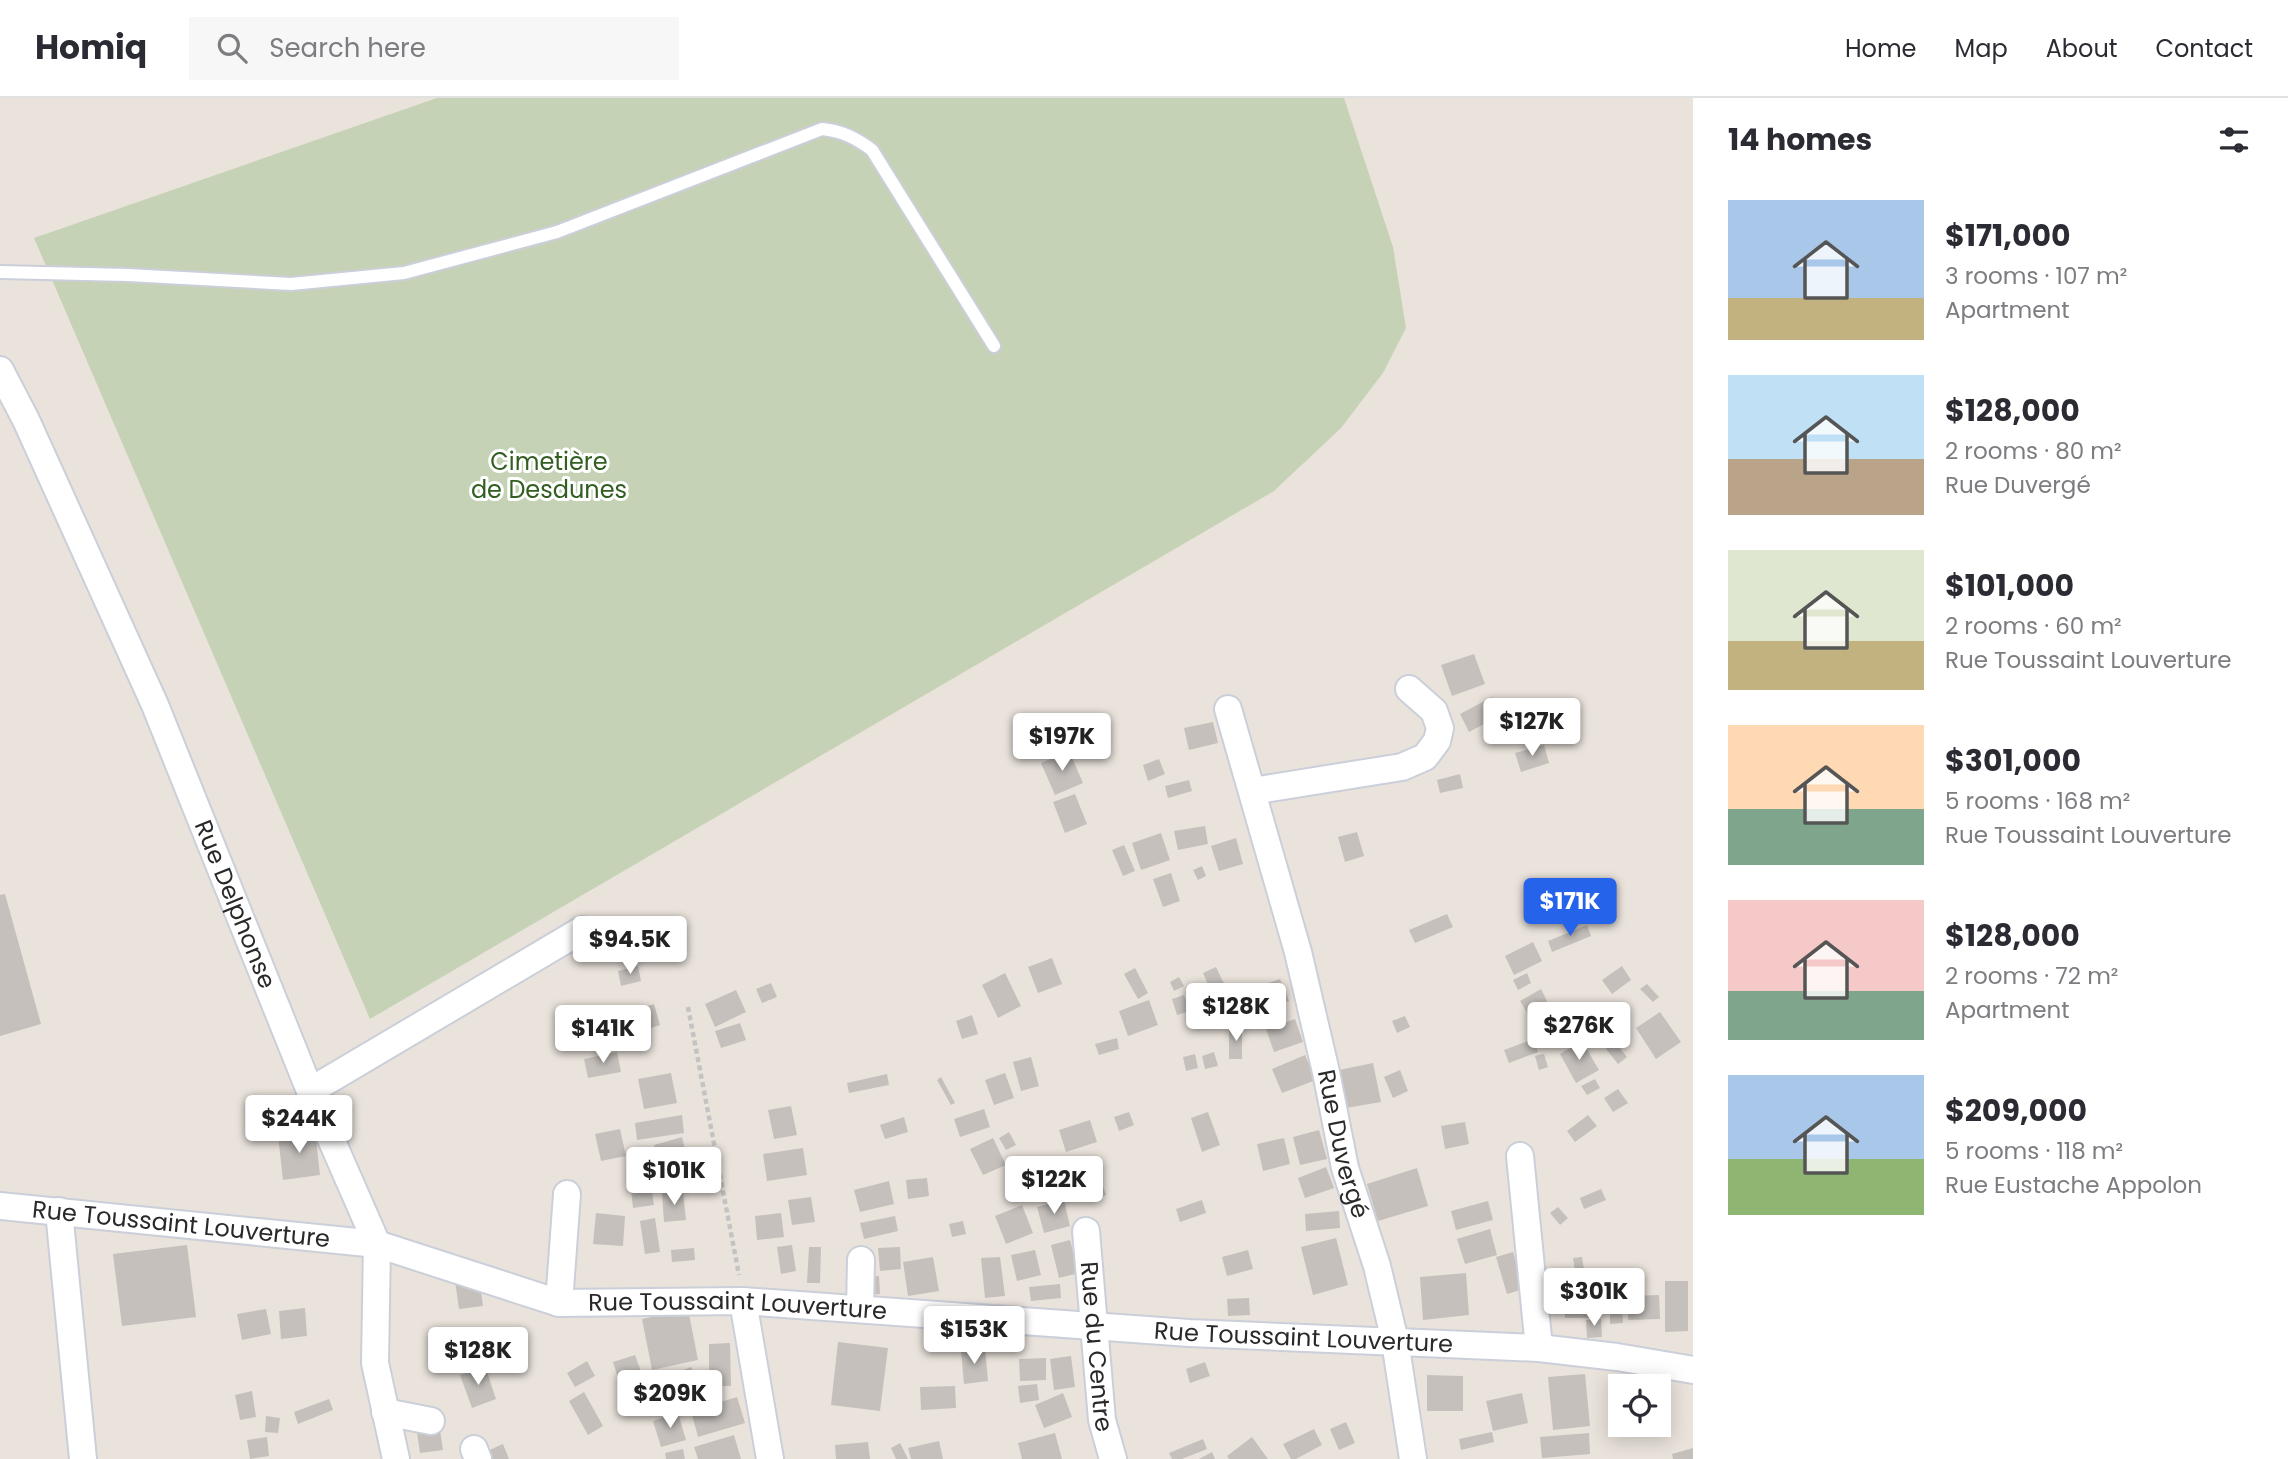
<!DOCTYPE html>
<html lang="en">
<head>
<meta charset="utf-8">
<style>
	body { margin:0; font-family:Poppins,sans-serif; background:#f7f7f7; color:#2b2b33; height:100vh; display:flex; flex-direction:column; font-size:26px; white-space:nowrap }
	* { box-sizing:border-box; margin:0 }
	p { font-size:23px; color:#7c7c81 }
	.icon { flex:none; width:38px; height:38px; fill:none; stroke:currentColor; stroke-width:2; stroke-linecap:round; stroke-linejoin:round }
	.map { position:relative; flex:1; overflow:hidden }
	.drawer { display:flex; flex-direction:column; background:#fff; width:595px }
	.drawer>* { flex:none }
	.fabs { position:absolute; left:1608px; top:1276px; display:grid; gap:14px }
	.fabs a { display:grid; place-items:center; width:63px; height:63px; border-radius:0px; background:#fff; box-shadow:0 4px 18px #0003; font-size:35px }
	.price { position:absolute; translate:-50% -60px; padding:0 16px; border-radius:7px; background:#fff; color:#222; font-size:23px; line-height:46px; filter:drop-shadow(0 2px 4px #0008) }
	.price::after { content:''; position:absolute; left:50%; top:42px; width:21px; height:16px; margin-left:-10px; background:inherit; clip-path:polygon(0 0,100% 0,50% 100%) }
	.price.current { background:#2563eb; color:#fff }
	ul { padding:0; list-style:none }
	li { display:flex; align-items:center; gap:21px; height:175px; padding:0 35px }
	li span { display:grid; place-items:center; flex:none; width:196px; height:140px; border-radius:0px; color:#555 }
	li>.icon { margin-inline-start:auto }
	span .icon { width:84px; height:84px; fill:#fffc; stroke-width:1 }
	li b { font-size:30px }
	h2 { display:flex; justify-content:space-between; align-items:center; height:84px; padding:0 35px; font-size:30px }
	header { display:flex; align-items:center; gap:42px; box-sizing:border-box; height:98px; padding:0 35px; background:#fff; border-bottom:2px solid #e1e1e2 }
	header strong { font-size:33px }
	nav { display:flex; gap:38px; margin-inline-start:auto; font-size:24px }
	.search { width:490px; height:63px; background:#f7f7f7; display:flex; align-items:center; gap:18px; box-sizing:border-box; padding:0 24px; border-radius:0px; color:#7c7c81; font-size:26px }
	main { display:flex; flex:1; min-height:0 }
	.map>svg:first-child { display:block }
	.cemetery { fill:#c6d2b5 }
	.building { fill:#c5c0bc }
	.lines { fill:none; stroke-linecap:round; stroke-linejoin:round }
	.service-casing { stroke:#cbcfd9; stroke-width:16 }
	.minor-casing { stroke:#cbcfd9; stroke-width:30 }
	.path { stroke:#c3c3c3; stroke-width:4.5; stroke-dasharray:5 3.5; stroke-linecap:butt }
	.service { stroke:#fff; stroke-width:12 }
	.minor { stroke:#fff; stroke-width:26 }
	.labels { text-anchor:middle; stroke-width:6; stroke-linejoin:round; paint-order:stroke }
	.park-label { font-size:24px; fill:#335e21; stroke:#fff }
	.street-label { font-size:24px; fill:#292929; stroke:#fff }
</style>
</head>
<body>
<header>
<strong>Homiq</strong>
<div class="search"><svg class="icon" aria-label="search" viewBox="0 0 24 24"><circle cx="10" cy="10" r="6"/><path d="M15 15l6 6"/></svg>Search here</div>
<nav><a>Home</a><a>Map</a><a>About</a><a>Contact</a></nav>
</header>
<main>
<div class="map">
<svg width="1693" height="1361" viewBox="0 0 1693 1361">
	<rect width="100%" height="100%" fill="#eae3dc"/>
	<path class="cemetery" d="M437,0H1344L1393,149L1406,230L1383,275L1341,330L1274,393L370,921L34,140Z"/>
	<path class="building" d="M1474,556L1485,586L1452,598L1441,567Z
		M1492,599L1501,617L1469,634L1460,616Z
		M1213,624L1218,645L1189,652L1184,630Z
		M1544,647L1549,665L1521,674L1515,655Z
		M1069,653L1083,685L1055,697L1041,665Z
		M1159,661L1165,676L1148,683L1143,667Z
		M1460,676L1463,690L1440,695L1437,682Z
		M1189,682L1192,693L1168,700L1165,688Z
		M1075,696L1087,726L1065,735L1053,704Z
		M1205,728L1208,746L1178,752L1174,733Z
		M1357,734L1364,758L1345,764L1338,739Z
		M1161,735L1170,762L1141,772L1132,745Z
		M1236,740L1243,766L1219,773L1211,748Z
		M1124,747L1135,773L1123,778L1112,752Z
		M1202,768L1206,778L1198,782L1193,772Z
		M1171,775L1180,803L1163,809L1153,781Z
		M5,796L41,926L0,938V797Z
		M1447,816L1453,829L1415,845L1409,832Z
		M1587,827L1591,838L1552,854L1548,843Z
		M1533,844L1542,863L1514,877L1505,858Z
		M1052,860L1062,886L1038,895L1028,869Z
		M638,868L641,883L621,888L618,873Z
		M1622,868L1631,882L1612,896L1602,882Z
		M1216,869L1228,894L1214,900L1203,875Z
		M1135,870L1148,895L1138,901L1124,876Z
		M1005,875L1021,908L998,920L982,887Z
		M1527,875L1531,885L1518,892L1513,882Z
		M1179,879L1184,888L1174,893L1170,884Z
		M1280,881L1289,903L1259,914L1251,891Z
		M771,885L777,899L762,905L756,891Z
		M1647,886L1659,899L1653,904L1640,891Z
		M1541,891L1549,907L1529,918L1520,903Z
		M736,892L746,914L715,929L705,906Z
		M1184,897L1190,913L1177,917L1172,901Z
		M1230,901L1236,918L1222,922L1215,905Z
		M1149,902L1158,927L1128,938L1119,913Z
		M654,906L660,927L645,932L639,911Z
		M1601,907L1612,923L1597,933L1586,917Z
		M1660,914L1681,944L1656,961L1636,930Z
		M972,917L978,936L962,941L956,923Z
		M1405,918L1410,929L1397,935L1392,923Z
		M631,921L633,938L595,944L593,928Z
		M1295,921L1303,944L1274,954L1266,931Z
		M740,925L746,942L721,950L715,933Z
		M1242,928V961H1229V929Z
		M1117,940L1119,951L1099,957L1095,946Z
		M1533,941L1538,954L1509,965L1504,952Z
		M1582,943L1599,972L1576,985L1560,956Z
		M1615,944L1627,959L1618,966L1606,951Z
		M617,954L621,974L588,980L584,961Z
		M1214,954L1218,968L1205,971L1202,958Z
		M1195,956L1198,970L1186,973L1183,959Z
		M1544,956L1548,969L1539,972L1535,958Z
		M1305,957L1316,982L1282,995L1272,971Z
		M1031,959L1039,988L1021,993L1013,964Z
		M1373,965L1381,1004L1346,1010L1339,972Z
		M1400,972L1408,993L1393,1000L1384,979Z
		M671,975L677,1005L644,1011L638,981Z
		M1005,975L1014,1000L994,1007L985,982Z
		M887,976L889,987L849,995L847,985Z
		M941,979L955,1005L951,1007L937,982Z
		M1595,981L1600,990L1587,997L1581,988Z
		M1618,991L1628,1005L1613,1014L1604,1000Z
		M791,1008L797,1037L774,1041L768,1012Z
		M984,1011L990,1029L960,1039L954,1021Z
		M1129,1014L1134,1027L1119,1033L1114,1019Z
		M1208,1014L1220,1047L1202,1054L1191,1020Z
		M682,1017L684,1035L637,1042L635,1025Z
		M1588,1017L1597,1028L1575,1044L1567,1033Z
		M904,1019L908,1034L885,1041L880,1027Z
		M1090,1022L1097,1044L1066,1054L1059,1032Z
		M1465,1024L1469,1046L1445,1051L1441,1028Z
		M620,1031L626,1058L601,1063L595,1036Z
		M315,1032L320,1077L283,1082L278,1037Z
		M1319,1032L1327,1061L1300,1067L1293,1039Z
		M1009,1034L1016,1047L1006,1052L999,1040Z
		M682,1039L688,1063L660,1071L654,1047Z
		M993,1040L1006,1067L983,1077L970,1051Z
		M1284,1040L1290,1066L1263,1073L1257,1046Z
		M803,1050L807,1077L767,1083L763,1056Z
		M1326,1069L1334,1090L1305,1100L1298,1080Z
		M1417,1070L1428,1108L1378,1123L1367,1086Z
		M650,1079L654,1107L633,1110L630,1082Z
		M927,1080L929,1098L908,1101L906,1082Z
		M889,1083L894,1106L860,1114L854,1092Z
		M1102,1086L1106,1097L1093,1102L1089,1091Z
		M1601,1091L1606,1102L1584,1111L1580,1100Z
		M683,1093L686,1122L664,1124L662,1095Z
		M811,1099L815,1124L792,1127L788,1102Z
		M1064,1102L1070,1128L1044,1135L1037,1109Z
		M1202,1102L1206,1115L1180,1124L1176,1111Z
		M1488,1103L1493,1122L1456,1132L1451,1113Z
		M1022,1107L1033,1135L1006,1146L995,1118Z
		M1558,1109L1568,1120L1560,1127L1550,1115Z
		M1339,1113L1340,1130L1306,1133L1305,1116Z
		M596,1115L625,1118L623,1148L593,1146Z
		M781,1115L784,1139L757,1142L755,1118Z
		M895,1118L898,1133L864,1141L860,1125Z
		M655,1120L660,1154L645,1156L640,1123Z
		M963,1123L966,1136L952,1139L949,1126Z
		M1490,1131L1497,1157L1465,1166L1457,1141Z
		M1336,1140L1348,1187L1313,1197L1301,1149Z
		M1070,1142L1079,1175L1059,1180L1051,1147Z
		M187,1147L196,1219L122,1228L113,1156Z
		M792,1147L796,1173L781,1176L777,1149Z
		M809,1149H821L820,1185H807Z
		M900,1149L901,1171L880,1173L878,1150Z
		M694,1150L695,1162L672,1164L671,1152Z
		M1035,1152L1041,1177L1017,1183L1011,1157Z
		M1248,1152L1253,1171L1227,1178L1222,1159Z
		M1513,1154L1524,1191L1507,1196L1496,1159Z
		M933,1159L939,1193L908,1198L903,1164Z
		M1000,1159L1005,1198L985,1200L981,1160Z
		M1582,1159L1585,1178L1576,1180L1573,1160Z
		M1466,1175L1469,1217L1423,1222L1420,1179Z
		M879,1178L880,1196L867,1197L866,1179Z
		M479,1179L483,1208L459,1211L455,1183Z
		M1665,1183H1688V1233L1665,1234Z
		M1060,1186L1061,1200L1031,1203L1029,1189Z
		M1592,1195V1220H1565L1564,1196Z
		M1659,1197L1660,1221L1628,1222V1198Z
		M1249,1200L1250,1217L1228,1218L1227,1201Z
		M1622,1208L1623,1225L1610,1226V1209Z
		M305,1210L307,1238L281,1241L279,1213Z
		M266,1211L271,1236L242,1242L237,1216Z
		M688,1211L698,1262L652,1272L642,1221Z
		M1601,1221L1602,1239L1587,1240L1586,1222Z
		M838,1244L888,1250L880,1313L831,1307Z
		M730,1245L731,1288H709V1246Z
		M985,1250L988,1283L964,1286L961,1253Z
		M635,1257L646,1287L623,1295L613,1264Z
		M1071,1258L1075,1289L1054,1292L1050,1261Z
		M1046,1260V1282L1020,1283L1019,1261Z
		M587,1263L595,1278L575,1289L567,1275Z
		M1205,1264L1210,1278L1190,1285L1186,1271Z
		M485,1268L496,1301L472,1310L460,1277Z
		M691,1269L701,1295L666,1309L656,1283Z
		M1585,1276L1590,1328L1553,1332L1548,1279Z
		M1427,1277L1463,1278V1313H1427Z
		M1037,1286L1039,1302L1020,1305L1018,1288Z
		M955,1288L956,1310L921,1312L920,1289Z
		M252,1293L256,1319L240,1322L235,1297Z
		M584,1294L603,1328L588,1337L569,1303Z
		M1063,1295L1072,1319L1044,1330L1035,1307Z
		M1522,1295L1528,1325L1493,1333L1486,1303Z
		M737,1299L745,1325L698,1339L691,1313Z
		M329,1301L333,1312L298,1326L294,1314Z
		M678,1315L686,1342L661,1349L653,1323Z
		M266,1318L280,1320L278,1335L265,1334Z
		M1346,1324L1355,1345L1339,1352L1330,1331Z
		M1314,1331L1322,1347L1296,1361H1291L1283,1346Z
		M440,1332L443,1352L420,1355L417,1335Z
		M1492,1334L1494,1344L1461,1352L1459,1341Z
		M1055,1335L1062,1361H1022L1018,1345Z
		M1589,1335L1590,1356L1542,1360L1540,1339Z
		M734,1337L741,1361H698L694,1349Z
		M267,1339L269,1358L250,1361L247,1342Z
		M1252,1339L1268,1361H1229L1227,1358Z
		M1203,1341L1207,1351L1182,1361H1172L1169,1355Z
		M939,1343L943,1361H911L908,1350Z
		M868,1344L870,1361H836L835,1347Z
		M900,1345L908,1361H896L891,1350Z
		M503,1346L509,1361H487L485,1354Z
		M1693,1350V1361H1673L1672,1356Z
		M683,1351L685,1361H666L665,1355Z
		M1212,1354L1215,1361H1199Z"/>
	<g class="lines">
		<g class="service-casing">
			<path id="service" d="M0,174L128,177L291,186L404,175L557,134L822,31C842,33 856,40 872,52L994,248"/>
		</g>
		<g class="minor-casing">
			<g id="minor">
				<path id="s1" d="M0,272L26,322L155,607L310,993L377,1146L375,1265L396,1361"/>
				<path id="s2" d="M1228,611L1298,854L1326,974L1345,1070L1377,1168L1395,1243L1413,1361"/>
				<path d="M1252,693L1402,669L1425,659L1437,643L1440,630L1434,613L1409,591"/>
				<path d="M310,993L582,832"/>
				<path d="M1520,1058L1539,1250"/>
				<path id="s3" d="M0,1108L377,1146L559,1205L743,1203L1189,1235L1539,1250L1617,1259L1693,1272"/>
				<path d="M59,1113L83,1361"/>
				<path id="s4" d="M1086,1133L1102,1322L1113,1361"/>
				<path d="M743,1203L770,1361"/>
				<path d="M559,1205L567,1096"/>
				<path d="M860,1211L861,1162"/>
				<path d="M385,1314L431,1323"/>
				<path d="M474,1351L478,1361"/>
			</g>
		</g>
		<path class="path" d="M688,909L739,1177"/>
		<use href="#service" class="service"/>
		<use href="#minor" class="minor"/>
	</g>
	<g class="labels">
		<g class="park-label">
			<text x="549" y="372">Cimetière<tspan x="549" dy="28">de Desdunes</tspan></text>
		</g>
		<g class="street-label">
			<text dy="8" stroke="none"><textPath href="#s1" startOffset="584">Rue Delphonse</textPath></text>
			<text dy="8" stroke="none"><textPath href="#s2" startOffset="450">Rue Duvergé</textPath></text>
			<text dy="8" stroke="none"><textPath href="#s3" startOffset="182">Rue Toussaint Louverture</textPath></text>
			<text dy="8" stroke="none"><textPath href="#s3" startOffset="749">Rue Toussaint Louverture</textPath></text>
			<text dy="8" stroke="none"><textPath href="#s3" startOffset="1316">Rue Toussaint Louverture</textPath></text>
			<text dy="8" stroke="none"><textPath href="#s4" startOffset="116">Rue du Centre</textPath></text>
		</g>
	</g>
</svg>
<div class="fabs">
<a><svg class="icon" aria-label="locate" viewBox="0 0 24 24"><circle cx="12" cy="12" r="6"/><path d="M12 2v4M12 18v4M2 12h4M18 12h4"/></svg></a>
</div>
<b class="price" style="left:1532px;top:660px">$127K</b>
<b class="price" style="left:1062px;top:675px">$197K</b>
<b class="price current" style="left:1570px;top:840px">$171K</b>
<b class="price" style="left:630px;top:878px">$94.5K</b>
<b class="price" style="left:1236px;top:945px">$128K</b>
<b class="price" style="left:1579px;top:964px">$276K</b>
<b class="price" style="left:603px;top:967px">$141K</b>
<b class="price" style="left:299px;top:1057px">$244K</b>
<b class="price" style="left:674px;top:1109px">$101K</b>
<b class="price" style="left:1054px;top:1118px">$122K</b>
<b class="price" style="left:1594px;top:1230px">$301K</b>
<b class="price" style="left:974px;top:1268px">$153K</b>
<b class="price" style="left:478px;top:1289px">$128K</b>
<b class="price" style="left:670px;top:1332px">$209K</b>
</div>
<section class="drawer">
<h2>14 homes<svg class="icon" aria-label="filters" viewBox="0 0 24 24"><path d="M4 7h16M4 17h16"/><circle cx="9" cy="7" r="2"/><circle cx="15" cy="17" r="2"/></svg></h2>
<ul>
<li><span style="background:linear-gradient(#a9c7e8 70%,#c2b280 0)"><svg class="icon" aria-label="home" viewBox="0 0 24 24"><path d="M3 11l9-7 9 7M6 9v11h12V9"/></svg></span><div><b>$171,000</b><p>3 rooms · 107 m²</p><p>Apartment</p></div></li>
<li><span style="background:linear-gradient(#bfe0f5 60%,#b9a48a 0)"><svg class="icon" aria-label="home" viewBox="0 0 24 24"><path d="M3 11l9-7 9 7M6 9v11h12V9"/></svg></span><div><b>$128,000</b><p>2 rooms · 80 m²</p><p>Rue Duvergé</p></div></li>
<li><span style="background:linear-gradient(#dfe7d0 65%,#c2b280 0)"><svg class="icon" aria-label="home" viewBox="0 0 24 24"><path d="M3 11l9-7 9 7M6 9v11h12V9"/></svg></span><div><b>$101,000</b><p>2 rooms · 60 m²</p><p>Rue Toussaint Louverture</p></div></li>
<li><span style="background:linear-gradient(#ffd9b3 60%,#7fa58c 0)"><svg class="icon" aria-label="home" viewBox="0 0 24 24"><path d="M3 11l9-7 9 7M6 9v11h12V9"/></svg></span><div><b>$301,000</b><p>5 rooms · 168 m²</p><p>Rue Toussaint Louverture</p></div></li>
<li><span style="background:linear-gradient(#f6c9c9 65%,#7fa58c 0)"><svg class="icon" aria-label="home" viewBox="0 0 24 24"><path d="M3 11l9-7 9 7M6 9v11h12V9"/></svg></span><div><b>$128,000</b><p>2 rooms · 72 m²</p><p>Apartment</p></div></li>
<li><span style="background:linear-gradient(#a9c7e8 60%,#8fb573 0)"><svg class="icon" aria-label="home" viewBox="0 0 24 24"><path d="M3 11l9-7 9 7M6 9v11h12V9"/></svg></span><div><b>$209,000</b><p>5 rooms · 118 m²</p><p>Rue Eustache Appolon</p></div></li>
</ul>
</section>
</main>
</body>
</html>
